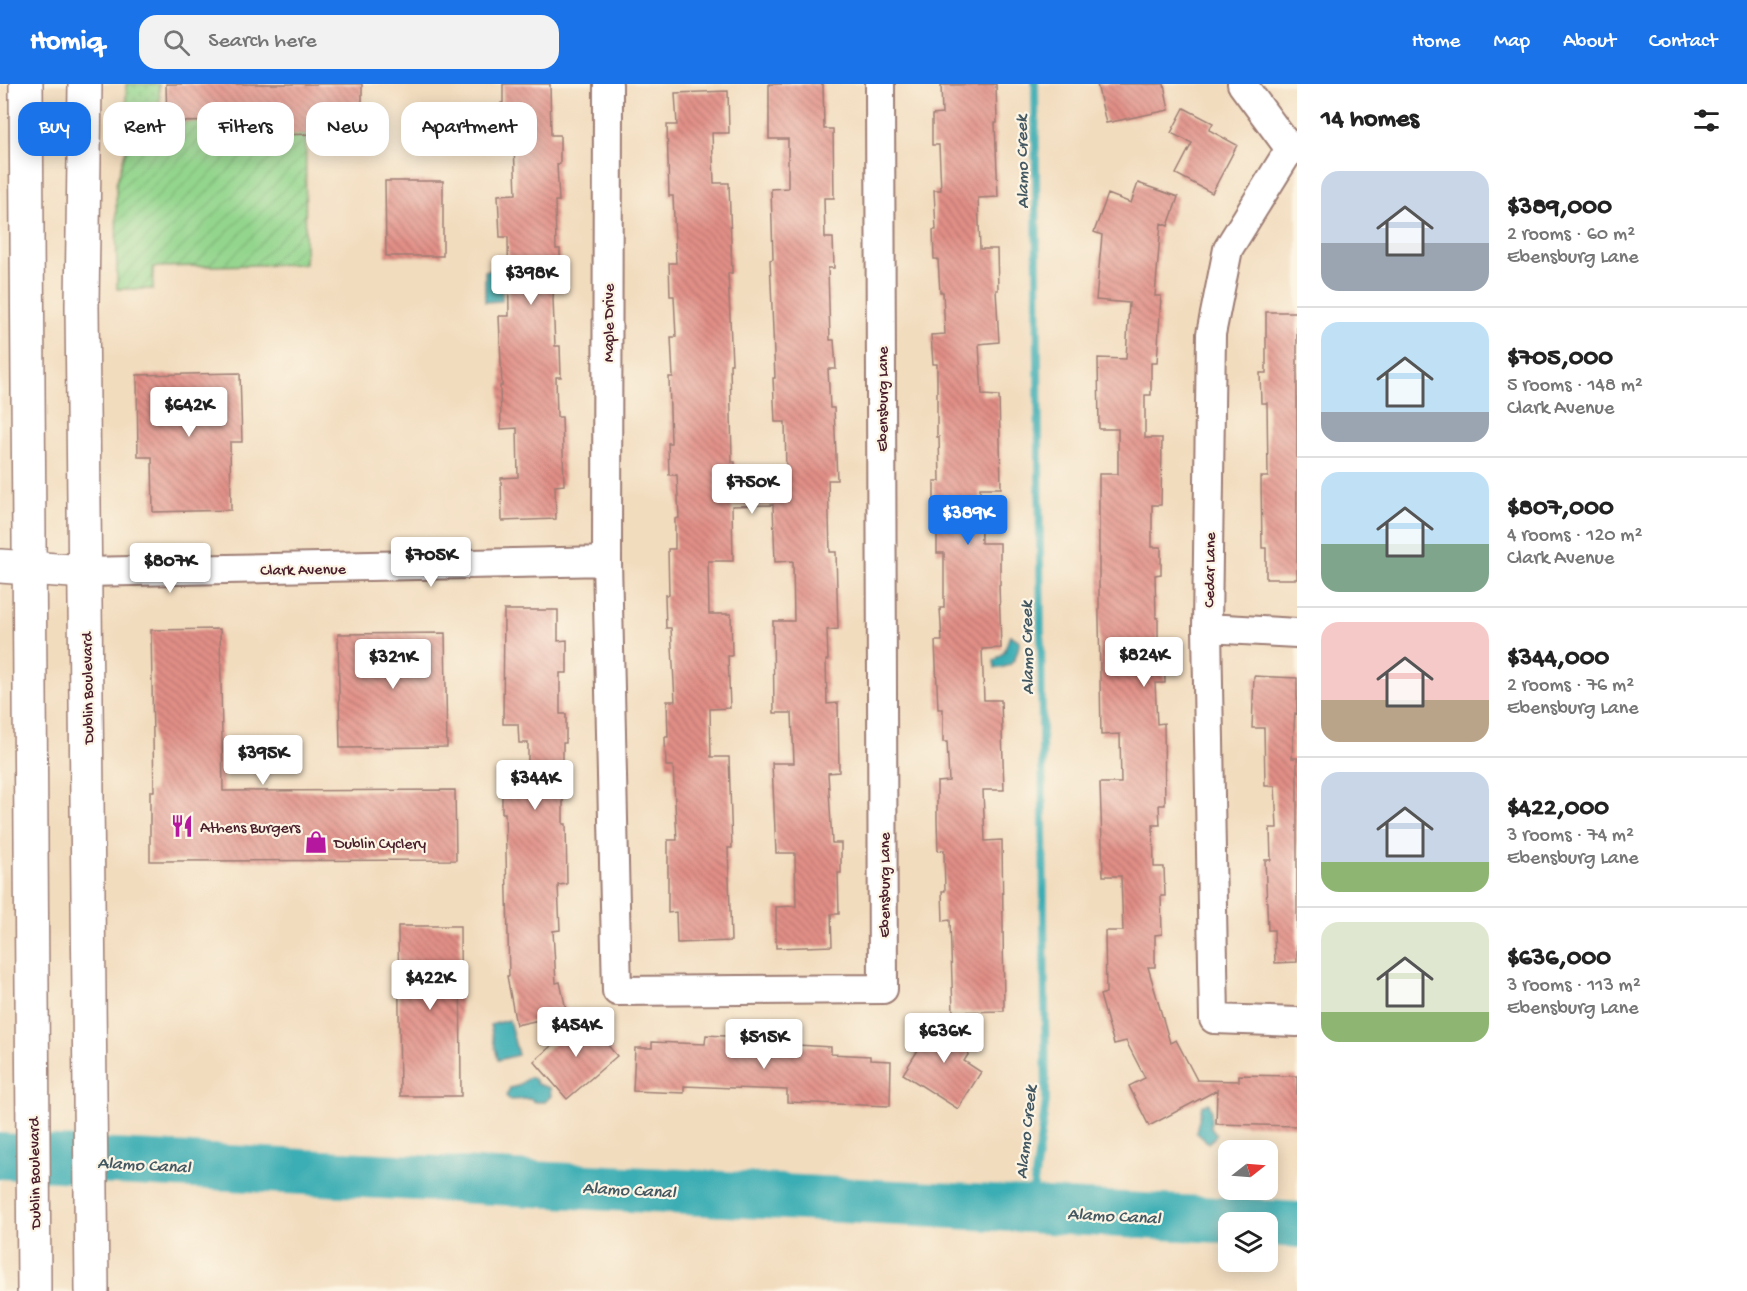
<!DOCTYPE html>
<html lang="en">
<head>
<meta charset="utf-8">
<style>
	body { margin:0; font-family:"Gochi Hand",sans-serif; background:#f2f2f2; color:#222; height:100vh; display:flex; flex-direction:column; font-size:22px; white-space:nowrap }
	* { box-sizing:border-box; margin:0 }
	p { font-size:20px; color:#767676 }
	.icon { flex:none; width:33px; height:33px; fill:none; stroke:currentColor; stroke-width:2; stroke-linecap:round; stroke-linejoin:round }
	.map { position:relative; flex:1; overflow:hidden }
	.panel { display:flex; flex-direction:column; background:#fff; width:450px }
	.panel>* { flex:none }
	.hud { position:absolute; left:18px; top:18px; width:570px; height:54px; display:flex; gap:12px }
	.needle { width:39px; rotate:73deg }
	.controls { position:absolute; left:1218px; top:1056px; display:grid; gap:12px }
	.controls a { display:grid; place-items:center; width:60px; height:60px; border-radius:12px; background:#fff; box-shadow:0 3px 15px #0003; font-size:30px }
	.price { position:absolute; translate:-50% -51px; padding:0 14px; border-radius:6px; background:#fff; color:#222; font-size:20px; line-height:39px; filter:drop-shadow(0 2px 3px #0008) }
	.price::after { content:''; position:absolute; left:50%; top:36px; width:18px; height:14px; margin-left:-9px; background:inherit; clip-path:polygon(0 0,100% 0,50% 100%) }
	.price.on { background:#1a73e8; color:#fff }
	ul { padding:0; list-style:none }
	li { display:flex; align-items:center; gap:18px; height:150px; padding:0 24px }
	li+li { border-top:2px solid #e0e0e0 }
	li span { display:grid; place-items:center; flex:none; width:168px; height:120px; border-radius:18px; color:#555 }
	li>.icon { margin-inline-start:auto }
	span .icon { width:72px; height:72px; fill:#fffc; stroke-width:1 }
	li b { font-size:26px }
	h2 { display:flex; justify-content:space-between; align-items:center; height:72px; padding:0 24px; font-size:26px }
	.chip { padding:0 21px; border-radius:18px; background:#fff; box-shadow:0 3px 15px #0003; font-size:21px; line-height:54px }
	.chip.on { background:#1a73e8; color:#fff }
	header { display:flex; align-items:center; gap:36px; box-sizing:border-box; height:84px; padding:0 30px; background:#1a73e8; color:#fff }
	header strong { font-size:28px }
	nav { display:flex; gap:33px; margin-inline-start:auto; font-size:21px }
	.search { width:420px; height:54px; background:#f2f2f2; display:flex; align-items:center; gap:15px; box-sizing:border-box; padding:0 21px; border-radius:18px; color:#767676; font-size:22px }
	main { display:flex; flex:1; min-height:0 }
	.map>svg:first-child { display:block }
	.grass { fill:url(#grass-dots); stroke:#6e7a5c; stroke-width:1.5 }
	.garden { fill:url(#garden-furrows); stroke:#6e7a5c; stroke-width:1.5 }
	.water { fill:#3badb4; stroke:#426670; stroke-width:1.5 }
	.lines { fill:none; stroke-linecap:round; stroke-linejoin:round }
	.stream { stroke:#3badb4; stroke-width:8 }
	.river { stroke:#3badb4; stroke-width:46 }
	.building { fill:url(#building-back-hatch) }
	.street-casing { stroke:#9e7e74; stroke-width:32 }
	.secondary-casing { stroke:#9e7e74; stroke-width:36 }
	.primary-casing { stroke:#9e7e74; stroke-width:36 }
	.street { stroke:#fff; stroke-width:28 }
	.secondary { stroke:#fff; stroke-width:33 }
	.primary { stroke:#fff; stroke-width:33 }
	.labels { text-anchor:middle; stroke-width:4.5; stroke-linejoin:round; paint-order:stroke }
	.street-label { font-size:16px; fill:#4a1f2b; stroke:#fcf5e5 }
	.poi-label { font-size:16px; fill:#4a1f2b; stroke:#fcf5e5; text-anchor:start }
	.water-label { font-size:18px; font-style:italic; fill:#445862; stroke:#fcf5e5 }
</style>
</head>
<body>
<header>
<strong>Homiq</strong>
<div class="search"><svg class="icon" aria-label="search" viewBox="0 0 24 24"><circle cx="10" cy="10" r="6"/><path d="M15 15l6 6"/></svg>Search here</div>
<nav><a>Home</a><a>Map</a><a>About</a><a>Contact</a></nav>
</header>
<main>
<div class="map">
<svg width="1297" height="1207" viewBox="0 0 1297 1207">
	<defs>
		<pattern id="grass-dots" width="8" height="8" patternUnits="userSpaceOnUse" patternTransform="scale(1.5)"><rect width="8" height="8" fill="#93d58d"/><path d="M2 2h.1M6 6h.1" fill="none" stroke="#80b67a" stroke-width="1.8" stroke-linecap="round"/></pattern>
		<pattern id="garden-furrows" width="10" height="10" patternUnits="userSpaceOnUse" patternTransform="scale(1.5)"><rect width="10" height="10" fill="#93d58d"/><path d="M-1 1l2-2M0 10L10 0M9 11l2-2" fill="none" stroke="#80b67a"/></pattern>
		<pattern id="building-back-hatch" width="6" height="6" patternUnits="userSpaceOnUse" patternTransform="scale(1.5)"><rect width="6" height="6" fill="#e18f86"/><path d="M-1 5l2 2M0 0l6 6M5-1l2 2" fill="none" stroke="#b8746e"/></pattern>
	</defs>
	<rect width="100%" height="100%" fill="#fcf5e5"/>
	<filter id="ink" filterUnits="userSpaceOnUse"><feTurbulence type="fractalNoise" baseFrequency=".0167" numOctaves="2"/><feDisplacementMap in="SourceGraphic" scale="12" xChannelSelector="R" yChannelSelector="G"/><feConvolveMatrix kernelMatrix="1 2 1 2 8 2 1 2 1" color-interpolation-filters="sRGB"/></filter>
	<filter id="wash" filterUnits="userSpaceOnUse"><feTurbulence type="fractalNoise" baseFrequency=".008" numOctaves="4" result="noise"/><feDisplacementMap in="SourceGraphic" scale="24" xChannelSelector="R" yChannelSelector="G"/><feGaussianBlur stdDeviation="1.35" result="paint"/><feColorMatrix in="noise" values="0 0 0 0 0 0 0 0 0 0 0 0 0 0 0 0 0 1.4 0 .05"/><feComposite in="paint" operator="in"/></filter>
	<g filter="url(#wash)">
		<rect width="100%" height="100%" fill="#f2dcbe"/>
		<path class="grass" d="M126,0H159L161,49L146,59L127,62Z"/>
		<path class="garden" d="M264,37L265,51H306L305,180L153,183V205H117L116,100L127,62C147,59 157,57 167,38Z"/>
		<path class="water" d="M502,186V217L485,218V187Z
			M1010,551L1020,557C1016,574 1015,584 995,584L994,577L1004,568Z
			M509,936L518,971L498,976L490,941Z
			M529,993L534,995L537,1000L550,1004L551,1012L545,1018H536L530,1015L510,1016L506,1012L510,1004L518,1002Z
			M1209,1019L1211,1026V1043L1216,1050L1215,1053L1208,1059L1196,1048L1202,1022Z"/>
		<g class="lines">
			<path class="stream" d="M1030,1127L1046,1017L1035,0"/>
			<path class="river" d="M0,1072L1258,1138
				M1268,1139L1297,1141"/>
		</g>
		<g id="blocks">
			<path class="building" d="M166,0H362V35L326,36V50L264,51V37L167,38Z
				M503,0H550L551,51H560V80H557L559,117H555L556,165H560V195H554L553,216L555,262H560L561,293H556L557,333H562L564,401L555,402L556,435L502,437L501,394L518,393L517,344L501,345L500,302H502L499,232H509L508,153H500L498,111L516,110L514,62H501V19H503Z
				M769,0H823L824,45H833L834,114H824L825,154H833L834,184H828L830,256H834L836,285H828L830,324H834L837,396H828L830,468H836L838,545L827,546L828,576H826L827,620L838,619L839,688L828,689L832,759H841V789H838L839,830H831L832,862L776,864V823L796,822L795,769H776L772,679H794L792,629H774L773,537H794L793,477L775,478L773,421L732,422L733,477H708L709,530H731L732,572H728L730,624L710,625L711,673H729L732,764H728L731,857L677,859L676,828L668,829V756H677L673,682H666L665,653H668L667,617H675L671,544H666L665,511H669L668,465H675V435L679,434L677,391H669L668,359H671L669,293H673L671,253H676L674,212H670L669,179H676L673,112H669L667,41H677L675,9L728,7L729,49H712L714,99H729L732,189H728L732,280H730L732,378H735V388L786,386L785,338H775L773,294H775L770,176L773,175L771,105L788,104V55H769Z
				M996,0L997,39H995L998,113L978,114L980,165H997L998,206H996L999,258L979,260L982,311L999,312L1001,404H980L981,459H1000V501H999L1001,564L982,565L984,616H1001L1004,706H983L985,757L1002,756L1004,927L953,928L950,836L943,837L942,807H945L944,766L938,767L937,736V698L949,697L947,658H943V625H938L935,557H942L940,524H944V469H937V427H934V397H940L939,353H937V280H933L931,251L945,250L943,208H940L938,175H934L933,146H936L934,106H941L939,61H932V31L942,30L941,1Z
				M1097,0H1164L1169,26L1106,39Z
				M1184,24L1213,39L1209,46L1237,61L1212,109L1176,90L1192,59L1171,49Z
				M385,97H443V172H386Z
				M1138,99L1178,113L1168,142L1161,139L1155,212H1161L1157,279H1151V311H1145V354H1162L1161,421H1152V463H1161V490L1155,491L1156,534H1158V567H1164L1165,599H1155L1157,640L1164,639L1165,721H1159L1160,741H1153L1154,783H1164L1165,812H1161L1162,850L1155,851V883H1148L1170,959L1176,956L1197,996L1239,997V991L1297,992V1042L1216,1040L1217,1006L1149,1042L1129,1002L1145,994L1126,957L1114,960L1100,911L1106,909L1105,847H1123L1121,792H1103L1100,699H1121L1120,650L1101,651L1099,535V390H1118V345H1099L1098,274L1126,275L1129,219L1096,216L1102,151L1094,148L1108,110L1131,119Z
				M1266,228H1297V495H1266V464H1262L1261,393H1268L1267,319H1261L1260,289H1266Z
				M240,289L242,358H230L231,426L153,428L152,373H138L137,291Z
				M504,526H558V557L567,556V589H560V630H566V659H563V740H566L567,800L558,801L560,846L553,847L556,899L560,898L567,930L516,941L507,892H509L505,729H502V702L528,701V659H519L518,640H503Z
				M220,545L223,707L455,706L456,776L150,777V707H154L151,546Z
				M445,549L447,663L340,664L338,550Z
				M1254,592L1297,594V630L1295,629L1292,674H1297V878L1275,879L1274,846H1268L1265,776H1271L1270,744H1277L1275,702H1265L1264,644H1252Z
				M398,842H460L461,1012H400Z
				M584,933L617,972L567,1015L534,977Z
				M938,934L976,958L964,977L981,988L958,1025L903,990Z
				M706,951L797,956V961L831,963V970L870,972V976L891,977L890,1022L787,1018V1006L684,1002V1009L633,1007L635,964H652V958L705,960Z"/>
		</g>
	</g>
	<g filter="url(#ink)">
		<use href="#blocks" fill-opacity="0" stroke="#9e7e74" stroke-width="1.5"/>
		<g class="lines">
			<g class="street-casing">
				<path id="street" d="M608,0L607,477L617,907L883,905L880,0
					M1242,0L1290,65
					M1297,61L1290,65L1228,165L1211,250L1207,544L1214,935L1297,938
					M85,488L607,477
					M1207,544L1297,549"/>
			</g>
			<g class="secondary-casing">
				<path id="secondary" d="M0,482L85,488"/>
			</g>
			<g class="primary-casing">
				<path id="primary" d="M26,0L34,1207
					M85,0L82,222L92,1207"/>
			</g>
			<use href="#street" class="street"/>
			<use href="#secondary" class="secondary"/>
			<use href="#primary" class="primary"/>
		</g>
	</g>
	<defs>
		<g id="restaurant-bare" transform="scale(1.8)"><path d="M-5-6h1v4h1v-4h1v4h1v-4h1v5L-1.5 .5V6h-2V.5L-5-1ZM5-6V6H3V1.5H1.5Q1.5-4 5-6Z" fill="#b5179e" stroke="#fcf5e5" stroke-width="2.5" paint-order="stroke"/></g>
		<g id="shop-bare" transform="scale(1.8)"><path d="M-5-2.5h2.3a2.7 3.5 0 0 1 5.4 0H5L5.5 6h-11ZM-1.5-2.5h3a1.5 2.3 0 0 0-3 0Z" fill="#b5179e" stroke="#fcf5e5" stroke-width="2.5" paint-order="stroke"/></g>
	</defs>
	<g fill-rule="evenodd">
		<use href="#restaurant-bare" x="182" y="742"/>
		<use href="#shop-bare" x="316" y="758"/>
	</g>
	<g class="labels">
		<g class="street-label">
			<text transform="translate(607 239) rotate(-90)" y="6">Maple Drive</text>
			<text transform="translate(881 315) rotate(-90)" y="6">Ebensburg Lane</text>
			<text transform="translate(303 484) rotate(-1)" y="6">Clark Avenue</text>
			<text transform="translate(1208 486) rotate(-89)" y="6">Cedar Lane</text>
			<text transform="translate(86 604) rotate(-91)" y="6">Dublin Boulevard</text>
			<text transform="translate(883 801) rotate(-90)" y="6">Ebensburg Lane</text>
			<text transform="translate(33 1089) rotate(-91)" y="6">Dublin Boulevard</text>
		</g>
		<g class="poi-label">
			<text x="200" y="748">Athens Burgers</text>
			<text x="334" y="764">Dublin Cyclery</text>
		</g>
		<g class="water-label">
			<text transform="translate(1021 78) rotate(-91)" y="6">Alamo Creek</text>
			<text transform="translate(1026 564) rotate(-91)" y="6">Alamo Creek</text>
			<text transform="translate(1025 1048) rotate(-84)" y="6">Alamo Creek</text>
			<text transform="translate(144 1080) rotate(3)" y="6">Alamo Canal</text>
			<text transform="translate(629 1105) rotate(3)" y="6">Alamo Canal</text>
			<text transform="translate(1114 1131) rotate(3)" y="6">Alamo Canal</text>
		</g>
	</g>
</svg>
<div class="controls">
<a><svg class="needle" viewBox="-14 -14 28 28"><path d="M0-13l5 13h-10z" fill="#e53935"/><path d="M0 13l5-13h-10z" fill="#767676"/></svg></a>
<a><svg class="icon" aria-label="layers" viewBox="0 0 24 24"><path d="M12 4l9 5-9 5-9-5zM3 14l9 5 9-5"/></svg></a>
</div>
<b class="price" style="left:531px;top:222px">$398K</b>
<b class="price" style="left:189px;top:354px">$642K</b>
<b class="price" style="left:752px;top:431px">$750K</b>
<b class="price on" style="left:968px;top:462px">$389K</b>
<b class="price" style="left:431px;top:504px">$705K</b>
<b class="price" style="left:170px;top:510px">$807K</b>
<b class="price" style="left:1144px;top:604px">$824K</b>
<b class="price" style="left:393px;top:606px">$321K</b>
<b class="price" style="left:263px;top:702px">$395K</b>
<b class="price" style="left:535px;top:727px">$344K</b>
<b class="price" style="left:430px;top:927px">$422K</b>
<b class="price" style="left:576px;top:974px">$454K</b>
<b class="price" style="left:944px;top:980px">$636K</b>
<b class="price" style="left:764px;top:986px">$515K</b>
<div class="hud">
<a class="chip on">Buy</a>
<a class="chip">Rent</a>
<a class="chip">Filters</a>
<a class="chip">New</a>
<a class="chip">Apartment</a>
</div>
</div>
<section class="panel">
<h2>14 homes<svg class="icon" aria-label="filters" viewBox="0 0 24 24"><path d="M4 7h16M4 17h16"/><circle cx="9" cy="7" r="2"/><circle cx="15" cy="17" r="2"/></svg></h2>
<ul>
<li><span style="background:linear-gradient(#c9d6e8 60%,#9aa5b1 0)"><svg class="icon" aria-label="home" viewBox="0 0 24 24"><path d="M3 11l9-7 9 7M6 9v11h12V9"/></svg></span><div><b>$389,000</b><p>2 rooms · 60 m²</p><p>Ebensburg Lane</p></div></li>
<li><span style="background:linear-gradient(#bfe0f5 75%,#9aa5b1 0)"><svg class="icon" aria-label="home" viewBox="0 0 24 24"><path d="M3 11l9-7 9 7M6 9v11h12V9"/></svg></span><div><b>$705,000</b><p>5 rooms · 148 m²</p><p>Clark Avenue</p></div></li>
<li><span style="background:linear-gradient(#bfe0f5 60%,#7fa58c 0)"><svg class="icon" aria-label="home" viewBox="0 0 24 24"><path d="M3 11l9-7 9 7M6 9v11h12V9"/></svg></span><div><b>$807,000</b><p>4 rooms · 120 m²</p><p>Clark Avenue</p></div></li>
<li><span style="background:linear-gradient(#f6c9c9 65%,#b9a48a 0)"><svg class="icon" aria-label="home" viewBox="0 0 24 24"><path d="M3 11l9-7 9 7M6 9v11h12V9"/></svg></span><div><b>$344,000</b><p>2 rooms · 76 m²</p><p>Ebensburg Lane</p></div></li>
<li><span style="background:linear-gradient(#c9d6e8 75%,#8fb573 0)"><svg class="icon" aria-label="home" viewBox="0 0 24 24"><path d="M3 11l9-7 9 7M6 9v11h12V9"/></svg></span><div><b>$422,000</b><p>3 rooms · 74 m²</p><p>Ebensburg Lane</p></div></li>
<li><span style="background:linear-gradient(#dfe7d0 75%,#8fb573 0)"><svg class="icon" aria-label="home" viewBox="0 0 24 24"><path d="M3 11l9-7 9 7M6 9v11h12V9"/></svg></span><div><b>$636,000</b><p>3 rooms · 113 m²</p><p>Ebensburg Lane</p></div></li>
</ul>
</section>
</main>
</body>
</html>
